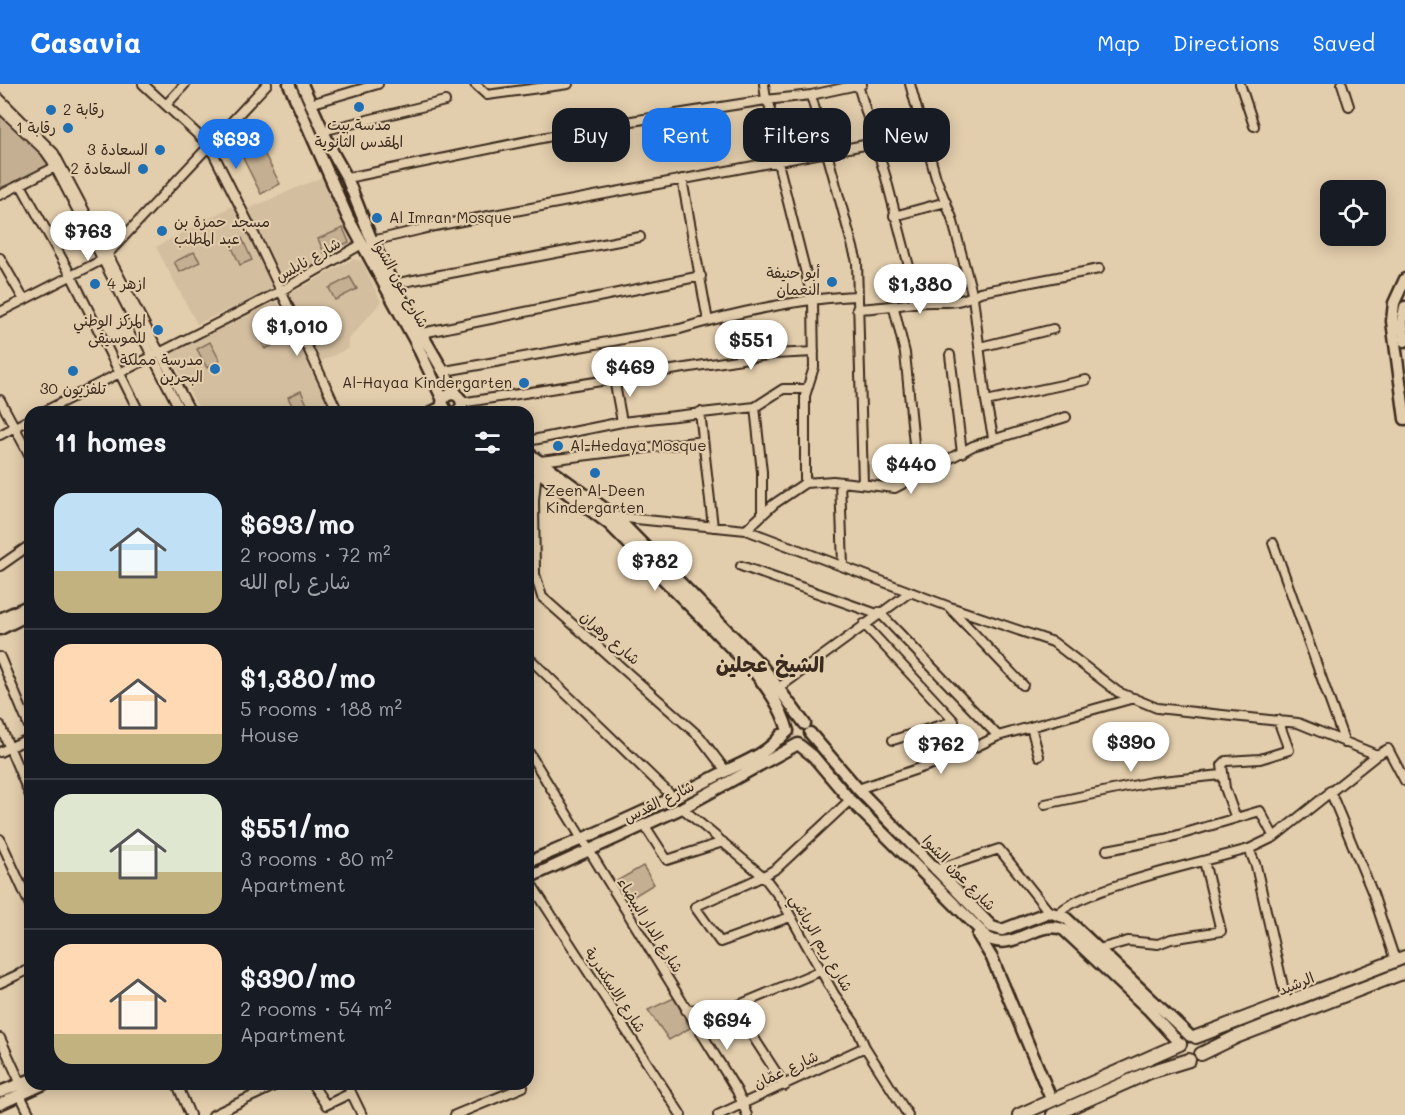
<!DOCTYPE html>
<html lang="en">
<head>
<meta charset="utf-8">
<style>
	body { margin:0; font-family:Mali,"Playpen Sans Arabic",sans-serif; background:#20242c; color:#f1f3f6; height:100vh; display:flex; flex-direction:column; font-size:22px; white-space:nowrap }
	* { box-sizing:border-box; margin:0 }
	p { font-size:20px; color:#9ea1a6 }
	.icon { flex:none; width:33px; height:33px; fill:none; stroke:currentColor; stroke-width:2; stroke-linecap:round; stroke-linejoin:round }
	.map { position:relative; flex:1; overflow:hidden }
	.details { position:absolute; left:24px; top:322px; width:510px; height:684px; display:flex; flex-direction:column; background:#171b24; border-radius:18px; box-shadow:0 3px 15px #0003 }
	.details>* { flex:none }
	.banner { position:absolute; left:552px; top:24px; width:570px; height:54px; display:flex; gap:12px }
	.buttons { position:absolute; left:1320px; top:96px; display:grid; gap:12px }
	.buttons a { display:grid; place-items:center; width:66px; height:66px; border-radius:12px; background:#171b24; box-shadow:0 3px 15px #0003; font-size:30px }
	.price { position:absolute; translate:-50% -51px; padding:0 14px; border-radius:21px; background:#fff; color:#222; font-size:20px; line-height:39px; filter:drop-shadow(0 2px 3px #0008) }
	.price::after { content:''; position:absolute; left:50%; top:36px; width:18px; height:14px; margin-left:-9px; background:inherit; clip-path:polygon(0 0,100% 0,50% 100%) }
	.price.selected { background:#1a73e8; color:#fff }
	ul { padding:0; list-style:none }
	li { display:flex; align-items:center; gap:18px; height:150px; padding:0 30px }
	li+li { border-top:2px solid #363941 }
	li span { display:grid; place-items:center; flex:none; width:168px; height:120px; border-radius:18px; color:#555 }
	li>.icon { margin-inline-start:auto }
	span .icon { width:72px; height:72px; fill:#fffc; stroke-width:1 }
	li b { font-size:26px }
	h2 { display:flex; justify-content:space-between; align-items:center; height:72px; padding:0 30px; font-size:26px }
	.chip { padding:0 21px; border-radius:18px; background:#171b24; box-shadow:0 3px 15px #0003; font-size:21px; line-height:54px }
	.chip.selected { background:#1a73e8; color:#fff }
	header { display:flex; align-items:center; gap:36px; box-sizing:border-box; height:84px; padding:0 30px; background:#1a73e8; color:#fff }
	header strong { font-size:28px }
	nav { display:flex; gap:33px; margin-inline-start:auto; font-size:21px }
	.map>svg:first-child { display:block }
	.built { fill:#d3be9f }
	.green { fill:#c4af92; stroke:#806c58; stroke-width:1.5 }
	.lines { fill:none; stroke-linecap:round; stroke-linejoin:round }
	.minor-casing { stroke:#3b2a1e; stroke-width:12 }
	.secondary-casing { stroke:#3b2a1e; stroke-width:15 }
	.primary-casing { stroke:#3b2a1e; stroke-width:16 }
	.minor { stroke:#e2cdac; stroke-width:8 }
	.secondary { stroke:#e2cdac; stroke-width:10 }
	.primary { stroke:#e2cdac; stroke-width:12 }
	.poi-dot { fill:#1f6fb2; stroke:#e2cdac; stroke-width:2 }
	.labels { text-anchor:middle; stroke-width:4.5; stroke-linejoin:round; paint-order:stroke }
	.poi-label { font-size:15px; fill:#3b2a1e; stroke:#e2cdac; text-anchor:end }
	.street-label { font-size:15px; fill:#3b2a1e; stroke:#e2cdac }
	.district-label { font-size:21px; font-weight:bold; fill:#3b2a1e; stroke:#e2cdac }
</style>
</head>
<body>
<header>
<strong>Casavia</strong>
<nav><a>Map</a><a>Directions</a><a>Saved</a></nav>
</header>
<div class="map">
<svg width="1405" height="1031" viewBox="0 0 1405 1031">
	<rect width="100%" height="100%" fill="#e2cdac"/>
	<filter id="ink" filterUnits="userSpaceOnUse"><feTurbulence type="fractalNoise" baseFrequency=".0167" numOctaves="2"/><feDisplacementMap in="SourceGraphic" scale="12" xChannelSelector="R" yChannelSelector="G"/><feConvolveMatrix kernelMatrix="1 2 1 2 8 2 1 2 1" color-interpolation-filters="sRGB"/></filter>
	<g filter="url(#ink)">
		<path class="built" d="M324,92L351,155V160L346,165L289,194L283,193L278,190L246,126Z
			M236,120L274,200L268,208L197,240L156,163Z
			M353,175L362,177L381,218L348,256L349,264L321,277L289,214L290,210Z
			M275,214L308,275L331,328H201L168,267Z"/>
		<path class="green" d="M0,30L41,69L50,82L0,104Z
			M262,65L280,100L261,110L243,74Z
			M343,144L349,158L324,169L318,155Z
			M242,154L252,176L240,181L230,159Z
			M194,168L200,178L180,188L174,178Z
			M350,193L357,205L335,216L329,204Z
			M268,238L278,259L265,265L255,244Z
			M210,258L220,277L207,284L197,265Z
			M301,307L310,327L295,328L288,313Z
			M643,782L654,800L626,817L615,798Z
			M674,914L690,944L669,956L648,926Z"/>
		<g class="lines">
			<g class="minor-casing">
				<path id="minor" d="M143,0L209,61L255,152L338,328
					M475,0L487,11L568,0
					M910,0L936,94L952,134L973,213L986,317L993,353
					M1240,0L1254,42
					M1342,0L1349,22
					M858,1L886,94L912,194L914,219
					M811,11L857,178L863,400
					M0,15L54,69L191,328
					M310,20L378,0
					M166,21L185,0
					M0,24L45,67L52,77L181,328
					M322,47L445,17
					M347,94L606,41L766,16L764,0
					M682,95L708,237
					M21,101L72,193L139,328
					M0,111L55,83
					M894,132L946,118
					M372,157L435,142L923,50
					M0,174L24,216
					M393,200L640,153
					M894,224L905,269L914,360L920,392
					M857,225C876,224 894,222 913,219C941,215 952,224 980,208L1099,185
					M0,228L102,176L267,0
					M422,249L701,192
					M980,263L1053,245
					M950,271L962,369
					M445,287L680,245C732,229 803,214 857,212
					M614,295L622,338
					M0,316L30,372
					M986,317L1086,296
					M467,318L774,270L814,268
					M755,323L762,388V431
					M43,328L279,208L362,160
					M700,328L713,443
					M0,351L30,335
					M528,357L622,338L755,323L783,305H807
					M540,377L703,357
					M840,398L843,481
					M805,399V312L814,283L813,217L769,43L770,22L766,16L811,11L862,0
					M534,416L535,490L542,513L700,653L726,687
					M528,419L534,416L537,386
					M616,433L746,446L950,523L1053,558L1118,608L1157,624L1298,639L1377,671
					M746,446L774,420L805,399L833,397L895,404L973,362L1066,333
					M1273,459L1345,659
					M0,482L30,461
					M741,482L877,530
					M950,524L1023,601
					M879,528L998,652
					M864,540L954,637L893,656
					M0,573L30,645
					M528,573L674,714
					M780,603L910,508
					M0,641L30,712
					M1031,643L1039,672
					M528,667L737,1007L747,1031
					M0,668L30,654
					M858,705L959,671L998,652L1134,614
					M1330,707L1373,810L1395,876
					M1045,720L1151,698L1222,691
					M682,724L764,793L781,815L834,910L855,940L865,963L908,1031
					M1235,732L1225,704L1222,681L1226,677L1260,675L1289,666L1278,636
					M645,742L667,776L723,758
					M0,755L30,821
					M1107,766L1165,755L1260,727L1274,753
					M935,786L999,765L1049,828
					M528,795L681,1031
					M1057,831C1077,805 1213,775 1249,765
					M790,833L720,858L695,823C722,809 753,800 777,784L850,716
					M1095,866L1128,857L1158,860L1171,855L1221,847L1204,777
					M0,899L30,885
					M1287,920L1256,782L1249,765L1274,753L1377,671L1388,665L1405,697
					M734,923L785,1002
					M686,926L734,923L820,887
					M0,954L21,1000
					M177,1000L190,1031
					M312,1000L326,1021L351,1009
					M347,1000L362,1031
					M20,1011L30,1031
					M213,1031L278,1000
					M455,1031L523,1003
					M718,1031L865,963"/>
			</g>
			<g class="secondary-casing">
				<path id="secondary" d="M289,0L348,134L415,257L443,316
					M302,0L334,71L347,94L372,157L393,200L457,311
					M1405,195L1394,219L1392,237L1405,335
					M1405,223L1402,238L1405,257
					M432,328L442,323
					M447,328L442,319C446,306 462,308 462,322L457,328
					M528,369L615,432L761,581L805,640
					M528,380L609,440L752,585C768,605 781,622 788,647L779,655
					M0,535L30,521
					M0,545L30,530
					M810,649L858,705L992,843L1002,846L1049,828L1066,834L1190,952
					M528,778C595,750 660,722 724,688C742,679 769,669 781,651
					M528,794L682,724L798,660L813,672L850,716L988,854C1014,869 1039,833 1064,846L1148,925L1180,960
					M978,851L992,874L1052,1017
					M0,1008L30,996
					M0,1020L44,1000"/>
			</g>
			<g class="primary-casing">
				<path id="primary" d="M1196,953L1405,873
					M1201,970L1236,953L1405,888
					M1019,1031L1180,960
					M1053,1031L1150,988L1189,976"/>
			</g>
			<use href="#minor" class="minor"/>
			<use href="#secondary" class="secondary"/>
			<use href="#primary" class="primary"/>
		</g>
	</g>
	<g class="poi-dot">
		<circle cx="359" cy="23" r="6"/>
		<circle cx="51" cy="26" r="6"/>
		<circle cx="68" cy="44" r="6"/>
		<circle cx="160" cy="66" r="6"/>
		<circle cx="143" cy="85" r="6"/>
		<circle cx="377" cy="134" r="6"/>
		<circle cx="162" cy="147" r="6"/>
		<circle cx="832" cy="198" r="6"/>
		<circle cx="95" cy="200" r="6"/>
		<circle cx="158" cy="246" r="6"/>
		<circle cx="215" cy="285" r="6"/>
		<circle cx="73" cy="287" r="6"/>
		<circle cx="524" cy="299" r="6"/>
		<circle cx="558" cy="362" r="6"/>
		<circle cx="595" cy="389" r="6"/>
	</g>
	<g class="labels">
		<g class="poi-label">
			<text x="63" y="31" text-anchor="start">رقابة 2</text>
			<text x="359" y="46" text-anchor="middle">مدسة بيت<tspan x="359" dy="17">المقدس الثانوية</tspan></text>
			<text x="56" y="49">رقابة 1</text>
			<text x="148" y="71">السعادة 3</text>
			<text x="131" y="90">السعادة 2</text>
			<text x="389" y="139" text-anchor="start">Al Imran Mosque</text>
			<text x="174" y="143" text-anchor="start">مسجد حمزة بن<tspan x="174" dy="17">عبد المطلب</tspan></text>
			<text x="820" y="194">أبو حنيفة<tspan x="820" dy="17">النعمان</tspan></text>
			<text x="107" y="205" text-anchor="start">ازهر 4</text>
			<text x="146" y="242">المركز الوطني<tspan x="146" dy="17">للموسيقى</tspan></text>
			<text x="203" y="281">مدرسة مملكة<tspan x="203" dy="17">البحرين</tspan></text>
			<text x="512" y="304">Al-Hayaa Kindergarten</text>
			<text x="73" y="310" text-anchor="middle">تلفزيون 30</text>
			<text x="570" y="367" text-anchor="start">Al-Hedaya Mosque</text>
			<text x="595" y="412" text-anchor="middle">Zeen Al-Deen<tspan x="595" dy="17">Kindergarten</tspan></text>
		</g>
		<g class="street-label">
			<text transform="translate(308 176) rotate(-30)" y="5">شارع نابلس</text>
			<text transform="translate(401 200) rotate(61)" y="5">شارع عون الشوا</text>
			<text transform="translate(610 554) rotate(41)" y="5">شارع وهران</text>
			<text transform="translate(659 718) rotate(-26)" y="5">شارع القدس</text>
			<text transform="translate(959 789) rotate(46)" y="5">شارع عون الشوا</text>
			<text transform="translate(650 841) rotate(58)" y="5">شارع الدار البيضاء</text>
			<text transform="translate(821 859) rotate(60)" y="5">شارع ريم الرياشي</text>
			<text transform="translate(1296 900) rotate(-22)" y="5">الرشيد</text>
			<text transform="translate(615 906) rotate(57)" y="5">شارع الاسكندرية</text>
			<text transform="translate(786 986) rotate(-25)" y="5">شارع عمّان</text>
		</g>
		<g class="district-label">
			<text x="770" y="588">الشيخ عجلين</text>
		</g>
	</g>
</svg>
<div class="buttons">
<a><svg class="icon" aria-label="locate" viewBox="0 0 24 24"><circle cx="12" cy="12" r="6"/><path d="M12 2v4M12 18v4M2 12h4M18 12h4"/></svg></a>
</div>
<b class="price selected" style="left:236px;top:86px">$693</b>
<b class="price" style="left:88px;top:178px">$763</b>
<b class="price" style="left:920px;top:231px">$1,380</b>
<b class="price" style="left:297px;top:273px">$1,010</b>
<b class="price" style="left:751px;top:287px">$551</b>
<b class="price" style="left:630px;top:314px">$469</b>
<b class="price" style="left:911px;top:411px">$440</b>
<b class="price" style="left:655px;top:508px">$782</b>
<b class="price" style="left:1131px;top:689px">$390</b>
<b class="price" style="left:941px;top:691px">$762</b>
<b class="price" style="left:727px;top:967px">$694</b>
<div class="banner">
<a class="chip">Buy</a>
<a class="chip selected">Rent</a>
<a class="chip">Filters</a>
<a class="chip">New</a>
</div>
<section class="details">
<h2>11 homes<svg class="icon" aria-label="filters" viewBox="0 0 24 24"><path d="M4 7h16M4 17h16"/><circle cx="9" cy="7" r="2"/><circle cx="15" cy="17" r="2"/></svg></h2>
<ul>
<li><span style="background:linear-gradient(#bfe0f5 65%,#c2b280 0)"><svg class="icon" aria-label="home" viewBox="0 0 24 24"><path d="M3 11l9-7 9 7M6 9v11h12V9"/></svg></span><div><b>$693/mo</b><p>2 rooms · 72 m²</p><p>شارع رام الله</p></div></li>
<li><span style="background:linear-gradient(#ffd9b3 75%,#c2b280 0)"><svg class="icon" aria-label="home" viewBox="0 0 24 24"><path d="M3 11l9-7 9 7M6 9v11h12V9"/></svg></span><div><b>$1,380/mo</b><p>5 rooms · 188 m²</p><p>House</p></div></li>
<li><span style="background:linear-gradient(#dfe7d0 65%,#c2b280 0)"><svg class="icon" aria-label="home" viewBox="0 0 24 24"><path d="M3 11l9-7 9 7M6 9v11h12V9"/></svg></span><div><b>$551/mo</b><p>3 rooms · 80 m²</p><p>Apartment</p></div></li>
<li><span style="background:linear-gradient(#ffd9b3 75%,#c2b280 0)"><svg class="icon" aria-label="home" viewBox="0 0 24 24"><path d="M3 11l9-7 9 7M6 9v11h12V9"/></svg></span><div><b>$390/mo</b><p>2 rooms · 54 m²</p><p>Apartment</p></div></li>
</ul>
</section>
</div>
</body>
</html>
